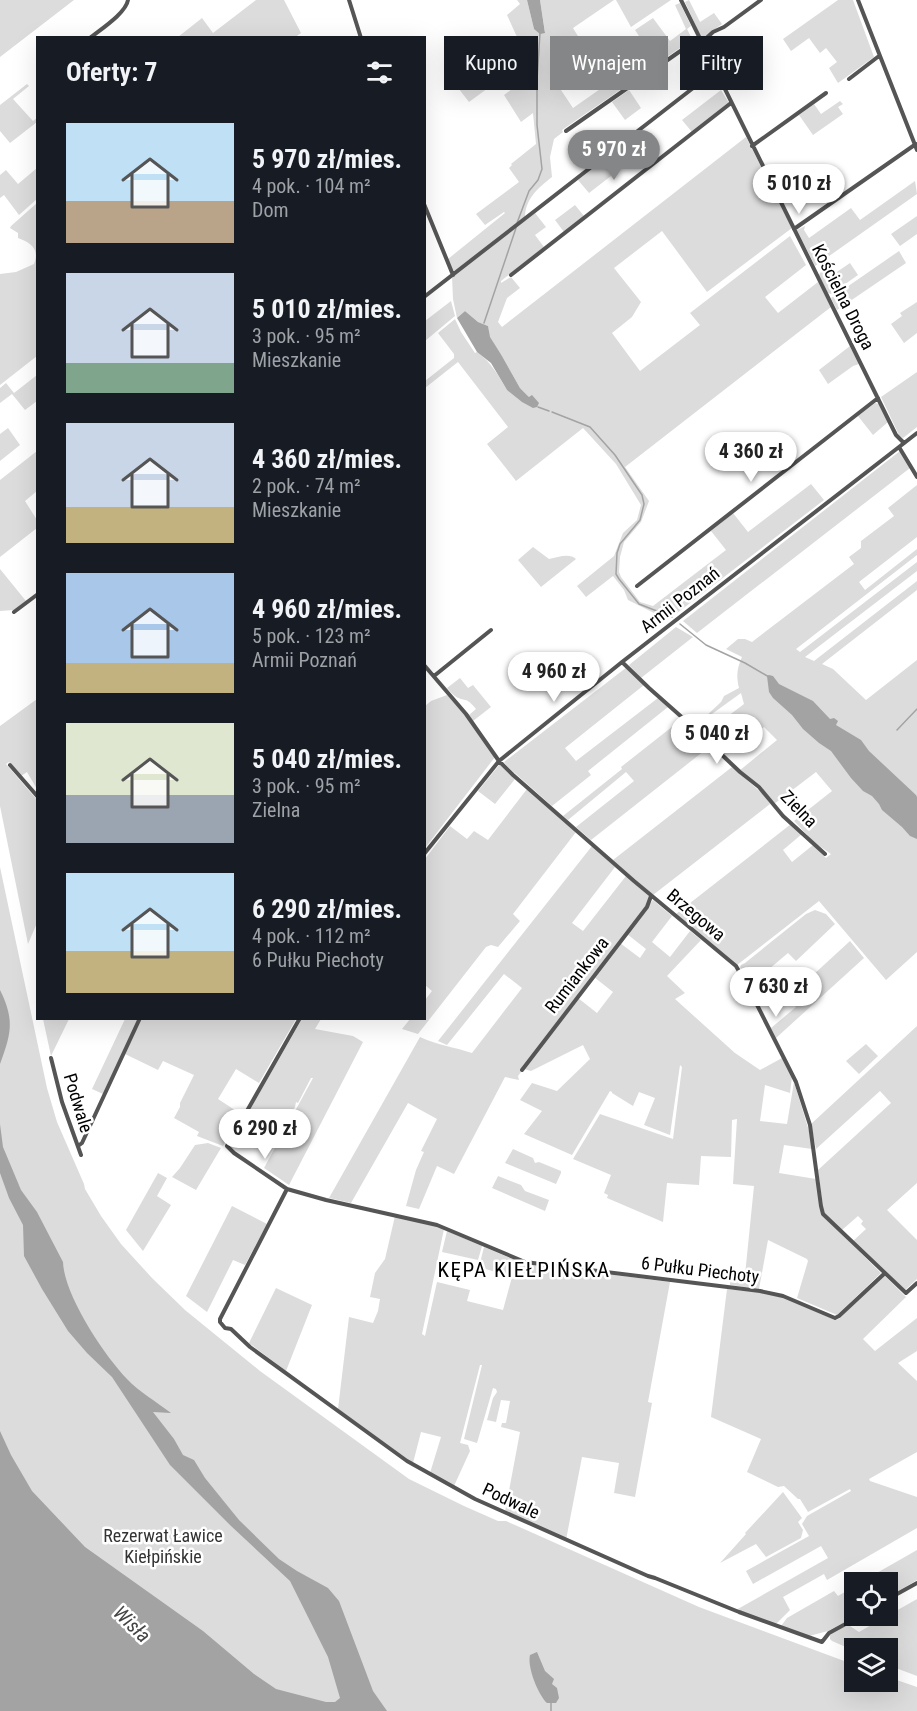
<!DOCTYPE html>
<html lang="pl">
<head>
<meta charset="utf-8">
<style>
	body { margin:0; font-family:"Roboto Condensed",sans-serif; background:#242831; color:#f1f3f6; height:100vh; display:flex; flex-direction:column; font-size:22px; white-space:nowrap }
	* { box-sizing:border-box; margin:0 }
	p { font-size:20px; color:#9ea1a6 }
	.icon { flex:none; width:33px; height:33px; fill:none; stroke:currentColor; stroke-width:2; stroke-linecap:round; stroke-linejoin:round }
	.map { position:relative; flex:1; overflow:hidden }
	.panel { position:absolute; left:36px; top:36px; width:390px; height:984px; display:flex; flex-direction:column; background:#171b24; border-radius:0px; box-shadow:0 6px 24px #0002 }
	.panel>* { flex:none }
	.banner { position:absolute; left:444px; top:36px; width:382px; height:54px; display:flex; gap:12px }
	.controls { position:absolute; left:844px; top:1572px; display:grid; gap:12px }
	.controls a { display:grid; place-items:center; width:54px; height:54px; border-radius:0px; background:#171b24; box-shadow:0 6px 24px #0002; font-size:30px }
	.price { position:absolute; translate:-50% -51px; padding:0 14px; border-radius:21px; background:#fff; color:#222; font-size:20px; line-height:39px; filter:drop-shadow(0 2px 3px #0008) }
	.price::after { content:''; position:absolute; left:50%; top:36px; width:18px; height:14px; margin-left:-9px; background:inherit; clip-path:polygon(0 0,100% 0,50% 100%) }
	.price.current { background:#858687; color:#fff }
	ul { padding:0; list-style:none }
	li { display:flex; align-items:center; gap:18px; height:150px; padding:0 30px }
	li span { display:grid; place-items:center; flex:none; width:168px; height:120px; border-radius:0px; color:#555 }
	li>.icon { margin-inline-start:auto }
	span .icon { width:72px; height:72px; fill:#fffc; stroke-width:1 }
	li b { font-size:26px }
	h2 { display:flex; justify-content:space-between; align-items:center; height:72px; padding:0 30px; font-size:26px }
	.tag { padding:0 21px; border-radius:0px; background:#171b24; box-shadow:0 6px 24px #0002; font-size:21px; line-height:54px }
	.tag.current { background:#858687; color:#fff }
	.map>svg:first-child { display:block }
	.green { fill:#dcdcdc }
	.water { fill:#a3a3a3 }
	.lines { fill:none; stroke-linecap:round; stroke-linejoin:round }
	.stream { stroke:#a3a3a3; stroke-width:1.5 }
	.minor { stroke:#555; stroke-width:4 }
	.labels { text-anchor:middle; stroke-width:5; stroke-linejoin:round; paint-order:stroke }
	.street-label { font-size:18px; fill:#000; stroke:#fff }
	.park-label { font-size:18px; fill:#333; stroke:#fff }
	.water-label { font-size:20px; font-style:italic; fill:#444; stroke:#fff }
	.quarter-label { font-size:21px; letter-spacing:1.5px; fill:#000; stroke:#fff }
</style>
</head>
<body>
<div class="map">
<svg width="917" height="1711" viewBox="0 0 917 1711">
	<rect width="100%" height="100%" fill="#fff"/>
	<path class="green" d="M0,0H74L0,57Z
		M256,0H284L301,33L294,38L178,37L202,18L213,33Z
		M517,0H527L534,29L545,32L540,0H614L573,28L590,56L555,81L573,108L613,80L620,90L562,130L563,132L554,139L550,157L552,177C538,188 525,199 525,218L456,271L452,270L448,259L505,213L504,212L485,225L476,214L519,182L509,168L512,165L511,164L536,144L533,113L521,122L504,95L532,74L529,58L469,102L455,84L517,37L507,15L520,4Z
		M616,0H671L631,27Z
		M689,0L700,22L714,13L722,24L703,38L701,37L685,2Z
		M838,0H853L874,57L838,83L829,68L837,62L826,48L820,53L809,38L791,51L783,39Z
		M680,3L691,26L687,29L691,37L690,41L645,72L639,63L651,54L635,30L653,18L670,41L686,29L675,5Z
		M707,57L712,70L691,87L683,76Z
		M27,84L29,86L13,99L33,121L37,118V122L10,143L0,131V105Z
		M629,90L641,108L625,120L612,102Z
		M721,90L729,103L692,132L682,120Z
		M840,101L843,104L838,107L843,114L813,135L799,115L814,104L821,114Z
		M746,137L792,228L707,292L662,231L614,268L641,302L632,317L612,333L640,371L700,325L690,313L790,236L806,265L765,297L778,313L818,282L831,307L625,467L649,501L641,522L624,542L620,557L619,572L621,577L640,602L653,606L726,550L711,531L733,513L748,532L811,484L824,500L668,620L628,600L624,590L613,576L586,597L577,586L614,556L623,533L637,520L641,505L616,464L583,428L516,481L487,444L508,427L458,362L425,388V381L454,358V354L438,333L455,319L461,332L475,353L477,352C491,362 498,375 507,390L529,397L520,388L502,356L489,337L488,326L478,322L465,311L457,318L453,299L452,277L535,213L546,227L535,235L544,247L501,281V283L511,277L520,288L507,298L498,322L502,327Z
		M622,146L633,159L589,193L578,180Z
		M37,168V199L19,215L4,195L0,198V175L6,170L18,184Z
		M915,181L917,194L815,266L797,230L805,226L804,230L809,238L851,208L860,220Z
		M37,203V356L0,385V274L16,272L34,264C40,249 31,243 18,238V233L10,228L11,226Z
		M575,205L584,216L564,232L555,220Z
		M917,216V234L900,246L891,234Z
		M899,251L906,263L837,310L831,298Z
		M850,263L858,275L831,294L828,293L819,275L824,267V270L828,278Z
		M451,301L455,316L425,341V321Z
		M917,302V333L904,343L891,324L902,316L900,313Z
		M850,346L859,364L853,366L828,384L819,370Z
		M917,372V427L903,438L899,435L881,397Z
		M37,375V401L25,410L12,394L0,403V388L6,383L14,393Z
		M875,403L879,404L888,422L873,435L858,416Z
		M8,428L20,445L0,461V434Z
		M37,451V491L25,501L37,520V528L0,557V480Z
		M900,451L910,468L697,633L683,621Z
		M917,485V537L859,582L865,590L917,549V555L796,649L800,652L917,562V571L805,657L814,661L917,581V590L822,664L833,669L866,700L917,660V952L886,980L819,901L737,965L676,914L791,824L802,834L783,850L792,862L813,845L826,858L831,854L815,843L794,821L832,791L816,772L774,804L761,786L739,771L777,740L764,727L758,731L754,728L722,754L703,735L744,704L741,693L705,719L704,718L721,702L724,696L739,688C736,676 737,668 742,657L726,649L738,639H745L752,642L854,564L849,557L861,548V541L894,516L888,508Z
		M533,547L549,559C558,557 570,553 576,559L541,587L518,560Z
		M0,569L26,601L14,610L0,611Z
		M676,627L693,637L641,678L629,665Z
		M627,667L644,685L565,748L576,761L658,698L668,707L588,771L591,775L552,806L508,767L504,762Z
		M460,678L468,688L473,685L491,707L473,721L469,715L476,709C465,695 465,703 455,696C452,694 450,691 447,688Z
		M447,695L463,712L495,757L425,848V706L431,701Z
		M37,699V789L27,772L21,776L9,762L6,764L37,800V923L28,944L0,806V726Z
		M682,719L709,747L591,840L576,827L634,781L626,772L568,820L563,816L622,769L621,767Z
		M500,764L515,779L495,804L478,791Z
		M732,767L765,796L770,804L653,895L613,860Z
		M527,789L576,832L513,914L520,921L498,947L491,945L486,947L418,1034L402,1029L410,1019L424,1018L425,1000L432,991L425,985V859L450,826L467,839L474,831L488,840Z
		M592,846L615,867L572,923L583,931L626,876L649,896L646,906L521,1068V1072L518,1076L519,1080L505,1077L454,1174L437,1166L419,1209L406,1206L416,1170L424,1152L421,1151L437,1119L408,1103L351,1203L329,1198L420,1037C437,1045 454,1047 472,1053L522,988L504,974L447,1045L438,1041Z
		M0,867L47,1088L57,1122L84,1184L85,1189L101,1216L121,1244L152,1278L185,1310L260,1371L409,1479L464,1506L498,1521H506L699,1607L855,1665V1682H888V1677L917,1687V1711H0Z
		M653,900L672,916L652,942L670,957L690,931L701,940L667,976L685,993L675,999L735,1053L760,1070L782,1058L792,1077L790,1093L765,1085L760,1121L787,1124L794,1082L809,1131L812,1149L784,1145L779,1173L816,1179L822,1215L881,1273L837,1315L797,1298L808,1261L807,1259L768,1240L759,1289L730,1285V1274L745,1275L754,1186L733,1184L737,1119L732,1120L731,1157L701,1156L699,1185L667,1183L663,1222L607,1198L608,1195L604,1193L611,1175L573,1159L600,1114L673,1139L682,1067L680,1065L670,1135L644,1125L655,1098L639,1092L633,1106L612,1093V1092L610,1091L572,1155L524,1134L542,1111L520,1100L532,1083L557,1091L590,1059L583,1045L531,1071L524,1069L578,998L597,1013L613,992L594,977L620,943L640,958L646,949L627,934Z
		M815,910L826,914L835,924L796,961L788,953L750,985L740,967L741,965L745,963L806,914Z
		M850,941L864,958L776,1038L771,1028L796,1007L788,998Z
		M43,1019H69L51,1056Z
		M125,1019H138L103,1094L92,1089Z
		M141,1019H296L259,1083L236,1069L218,1099L241,1114L223,1146L197,1136L199,1132L174,1118L180,1107V1103L194,1075L163,1061L158,1070L125,1054Z
		M302,1019H321L315,1029L353,1036L363,1042L289,1185L264,1168L313,1078H311L298,1103L296,1102L295,1107L278,1138L244,1120Z
		M917,1026V1183L887,1210L917,1240V1279L905,1290L853,1241L866,1229L861,1224L863,1221L858,1216L842,1230L824,1213L818,1170L891,1103L880,1091L816,1149L811,1124Z
		M866,1044L878,1056L859,1074L846,1061Z
		M208,1143L221,1148L196,1190L172,1177L180,1168L195,1145Z
		M513,1149L533,1158L535,1163L539,1162L561,1171V1173L556,1184L505,1163Z
		M158,1173L167,1178L157,1196L171,1205L143,1251L126,1230Z
		M498,1176L521,1185L525,1191L549,1200L545,1211L492,1188Z
		M232,1206L267,1224L245,1265L233,1260L207,1312L186,1296Z
		M395,1216L435,1225L444,1229L422,1334L425,1336L437,1282L470,1290L467,1301L503,1310L512,1277L479,1267L484,1247L522,1263L543,1266L545,1269H549L550,1267L670,1282L648,1402L652,1403L635,1497L614,1493L619,1463L582,1457L566,1540L505,1512L520,1432L501,1427L502,1423H506L510,1401L501,1400L496,1422L487,1420L493,1398L497,1392L496,1389L493,1388L477,1443L464,1439L482,1365H480L460,1443L468,1445L470,1451L454,1486L430,1473L441,1437L421,1432L413,1463L338,1409L349,1317L373,1323L378,1311L380,1299L370,1297L375,1273L385,1259Z
		M447,1231L482,1246L478,1260L442,1252Z
		M884,1275L906,1297L863,1339L875,1351L917,1318V1351L898,1363L917,1381V1452L869,1479L870,1481L917,1497V1528L827,1580L824,1574L783,1597L790,1610L776,1624L736,1610L828,1558L821,1546L753,1584L746,1571L809,1536L802,1524L807,1516L851,1491L850,1489L808,1512L800,1499H798L784,1486L778,1487L747,1472L761,1439L711,1417L727,1289L767,1293L785,1298L835,1320L839,1319Z
		M276,1288L312,1305L286,1371L249,1343Z
		M783,1492L802,1518L798,1522L803,1530L801,1538L766,1557L756,1544L720,1563L746,1534L745,1533Z
		M917,1550V1580L888,1597V1582H861Z
		M855,1586L856,1616L828,1631L809,1636L781,1626L787,1618L834,1591L838,1596Z
		M917,1599V1676L888,1665V1648H855V1651L832,1641L830,1639V1634L862,1616H868L850,1626L859,1632Z"/>
	<path class="water" d="M527,0H540L545,33L540,34L534,29Z
		M465,311L478,322L488,326L490,337L502,356L520,388L529,397L532,395L539,403L537,407L533,408L522,402L507,390L491,363L477,352L457,318Z
		M769,675L773,676L779,684L813,701L830,719L834,718L838,721L836,725L861,740L869,751L916,795L917,797V839L910,836L902,827L882,810L879,804L872,796L863,791L851,778L831,751L819,743L803,729L792,715L773,698L769,692L767,676Z
		M0,990C15,1020 11,1034 0,1064Z
		M0,1124L3,1147L21,1190L37,1212L63,1262C64,1295 104,1355 127,1379C139,1392 157,1402 171,1413L153,1412L174,1439L183,1455L194,1460L205,1478L239,1520L279,1559L297,1571L328,1588L339,1601L373,1691L387,1711H0V1431L11,1455L32,1491L85,1547L203,1631L254,1674L276,1689L326,1702H335L340,1698L328,1657L290,1581L231,1526L170,1465L112,1377L87,1353L68,1331L42,1289L24,1256L23,1225L9,1198L0,1173Z
		M537,1652L545,1671L554,1679L552,1684L557,1688L559,1698L556,1703H547C538,1694 527,1667 530,1655Z"/>
	<g class="lines">
		<path class="stream" d="M517,223L529,191L538,180L542,169L537,125V80L540,33
			M484,323L516,228
			M538,407L549,411
			M552,412L590,427L615,455L642,495L644,504L640,520L620,544L617,553L616,574L619,579L639,604L672,617
			M680,624L706,645L745,663L769,677
			M897,730L917,709
			M551,1711V1702"/>
		<path class="minor" d="M349,0L361,38
			M681,0L896,435L904,443
			M858,0L917,150
			M90,38C101,29 126,13 128,0
			M701,43L713,32L724,27L761,0
			M849,79L879,56
			M566,131L699,38
			M752,146L826,93
			M424,204L453,275
			M794,229L916,144
			M511,275L731,103
			M424,297L715,71
			M899,447L917,477
			M637,586L878,398
			M14,612L38,594
			M622,662L649,688L702,735L711,748L721,754L740,772L759,787L783,816L825,854
			M424,665L466,714L499,761L513,775L634,881L736,966L748,987L796,1082L810,1125L821,1206L823,1214L906,1293L917,1283
			M434,676L491,630
			M10,765L38,797
			M424,854L499,761L622,662L917,433
			M300,1018L227,1146L234,1153L287,1189L326,1200L437,1225L525,1262L760,1291L783,1296L835,1318L839,1316L885,1273
			M51,1058L62,1102L81,1155
			M522,1070L647,907L651,896
			M78,1146L82,1143L140,1018
			M287,1189L220,1319V1322L225,1328L231,1329L250,1347L407,1461L475,1499L648,1576L655,1578L739,1612L822,1642L829,1633L860,1616
			M888,1599L917,1583"/>
	</g>
	<g class="labels">
		<g class="street-label">
			<text transform="translate(843 297) rotate(63)" y="6">Kościelna Droga</text>
			<text transform="translate(680 600) rotate(-38)" y="6">Armii Poznań</text>
			<text transform="translate(799 809) rotate(46)" y="6">Zielna</text>
			<text transform="translate(696 915) rotate(40)" y="6">Brzegowa</text>
			<text transform="translate(577 975) rotate(-52)" y="6">Rumiankowa</text>
			<text transform="translate(78 1103) rotate(73)" y="6">Podwale</text>
			<text transform="translate(700 1270) rotate(7)" y="6">6 Pułku Piechoty</text>
			<text transform="translate(511 1501) rotate(25)" y="6">Podwale</text>
		</g>
		<g class="park-label">
			<text x="163" y="1542">Rezerwat Ławice<tspan x="163" dy="21">Kiełpińskie</tspan></text>
		</g>
		<g class="water-label">
			<text transform="translate(132 1624) rotate(44)" y="7">Wisła</text>
		</g>
		<g class="quarter-label">
			<text x="524" y="1277">KĘPA KIEŁPIŃSKA</text>
		</g>
	</g>
</svg>
<div class="controls">
<a><svg class="icon" aria-label="locate" viewBox="0 0 24 24"><circle cx="12" cy="12" r="6"/><path d="M12 2v4M12 18v4M2 12h4M18 12h4"/></svg></a>
<a><svg class="icon" aria-label="layers" viewBox="0 0 24 24"><path d="M12 4l9 5-9 5-9-5zM3 14l9 5 9-5"/></svg></a>
</div>
<b class="price current" style="left:614px;top:181px">5 970 zł</b>
<b class="price" style="left:799px;top:215px">5 010 zł</b>
<b class="price" style="left:751px;top:483px">4 360 zł</b>
<b class="price" style="left:554px;top:703px">4 960 zł</b>
<b class="price" style="left:717px;top:765px">5 040 zł</b>
<b class="price" style="left:776px;top:1018px">7 630 zł</b>
<b class="price" style="left:265px;top:1160px">6 290 zł</b>
<div class="banner">
<a class="tag">Kupno</a>
<a class="tag current">Wynajem</a>
<a class="tag">Filtry</a>
</div>
<section class="panel">
<h2>Oferty: 7<svg class="icon" aria-label="filters" viewBox="0 0 24 24"><path d="M4 7h16M4 17h16"/><circle cx="9" cy="7" r="2"/><circle cx="15" cy="17" r="2"/></svg></h2>
<ul>
<li><span style="background:linear-gradient(#bfe0f5 65%,#b9a48a 0)"><svg class="icon" aria-label="home" viewBox="0 0 24 24"><path d="M3 11l9-7 9 7M6 9v11h12V9"/></svg></span><div><b>5 970 zł/mies.</b><p>4 pok. · 104 m²</p><p>Dom</p></div></li>
<li><span style="background:linear-gradient(#c9d6e8 75%,#7fa58c 0)"><svg class="icon" aria-label="home" viewBox="0 0 24 24"><path d="M3 11l9-7 9 7M6 9v11h12V9"/></svg></span><div><b>5 010 zł/mies.</b><p>3 pok. · 95 m²</p><p>Mieszkanie</p></div></li>
<li><span style="background:linear-gradient(#c9d6e8 70%,#c2b280 0)"><svg class="icon" aria-label="home" viewBox="0 0 24 24"><path d="M3 11l9-7 9 7M6 9v11h12V9"/></svg></span><div><b>4 360 zł/mies.</b><p>2 pok. · 74 m²</p><p>Mieszkanie</p></div></li>
<li><span style="background:linear-gradient(#a9c7e8 75%,#c2b280 0)"><svg class="icon" aria-label="home" viewBox="0 0 24 24"><path d="M3 11l9-7 9 7M6 9v11h12V9"/></svg></span><div><b>4 960 zł/mies.</b><p>5 pok. · 123 m²</p><p>Armii Poznań</p></div></li>
<li><span style="background:linear-gradient(#dfe7d0 60%,#9aa5b1 0)"><svg class="icon" aria-label="home" viewBox="0 0 24 24"><path d="M3 11l9-7 9 7M6 9v11h12V9"/></svg></span><div><b>5 040 zł/mies.</b><p>3 pok. · 95 m²</p><p>Zielna</p></div></li>
<li><span style="background:linear-gradient(#bfe0f5 65%,#c2b280 0)"><svg class="icon" aria-label="home" viewBox="0 0 24 24"><path d="M3 11l9-7 9 7M6 9v11h12V9"/></svg></span><div><b>6 290 zł/mies.</b><p>4 pok. · 112 m²</p><p>6 Pułku Piechoty</p></div></li>
</ul>
</section>
</div>
</body>
</html>
